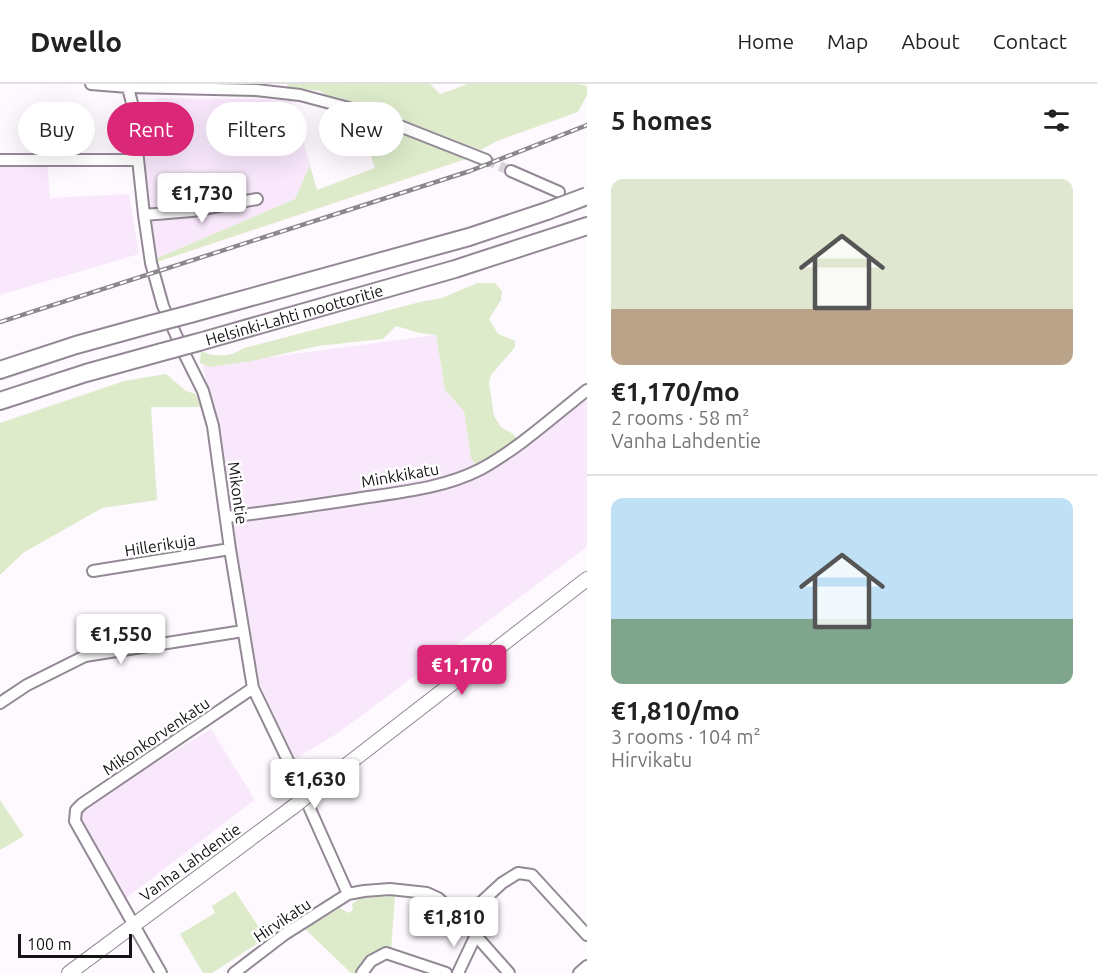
<!DOCTYPE html>
<html lang="en">
<head>
<meta charset="utf-8">
<style>
	body { margin:0; font-family:Ubuntu,sans-serif; background:#f2f2f2; color:#222; height:100vh; display:flex; flex-direction:column; font-size:22px; white-space:nowrap }
	* { box-sizing:border-box; margin:0 }
	p { font-size:20px; color:#767676 }
	.icon { flex:none; width:33px; height:33px; fill:none; stroke:currentColor; stroke-width:2; stroke-linecap:round; stroke-linejoin:round }
	.map { position:relative; flex:1; overflow:hidden }
	.details { display:flex; flex-direction:column; background:#fff; width:510px }
	.details>* { flex:none }
	.banner { position:absolute; left:18px; top:18px; width:478px; height:54px; display:flex; gap:12px }
	.scale { position:absolute; left:18px; bottom:15px; width:114px; box-sizing:border-box; padding-left:6px; border:3px solid #161317; border-top:0; font-size:16px; line-height:21px; white-space:nowrap; color:#161317; -webkit-text-stroke:4px #fff; paint-order:stroke }
	.price { position:absolute; translate:-50% -51px; padding:0 14px; border-radius:6px; background:#fff; color:#222; font-size:20px; line-height:39px; filter:drop-shadow(0 2px 3px #0008) }
	.price::after { content:''; position:absolute; left:50%; top:36px; width:18px; height:14px; margin-left:-9px; background:inherit; clip-path:polygon(0 0,100% 0,50% 100%) }
	.price.on { background:#db2777; color:#fff }
	ul { padding:0; list-style:none }
	li { display:grid; align-content:center; gap:12px; height:318px; padding:0 24px }
	li+li { border-top:2px solid #e0e0e0 }
	li span { display:grid; place-items:center; height:186px; border-radius:12px; color:#555 }
	li>.icon { margin-inline-start:auto }
	span .icon { width:108px; height:108px; fill:#fffc; stroke-width:1 }
	li b { font-size:26px }
	h2 { display:flex; justify-content:space-between; align-items:center; height:72px; padding:0 24px; font-size:26px }
	.chip { padding:0 21px; border-radius:27px; background:#fff; box-shadow:0 6px 24px #0002; font-size:21px; line-height:54px }
	.chip.on { background:#db2777; color:#fff }
	header { display:flex; align-items:center; gap:36px; box-sizing:border-box; height:84px; padding:0 30px; background:#fff; border-bottom:2px solid #e0e0e0 }
	header strong { font-size:28px }
	nav { display:flex; gap:33px; margin-inline-start:auto; font-size:21px }
	main { display:flex; flex:1; min-height:0 }
	.map>svg:first-child { display:block }
	.built { fill:#f9e8fc }
	.green { fill:#ddebcb }
	.lines { fill:none; stroke-linecap:round; stroke-linejoin:round }
	.minor-tunnel { stroke:#dbd6dc; stroke-width:10; stroke-dasharray:10 5; stroke-linecap:butt }
	.minor-casing { stroke:#938995; stroke-width:14 }
	.major-casing { stroke:#938995; stroke-width:16 }
	.highway-casing { stroke:#938995; stroke-width:20 }
	.minor { stroke:#fff; stroke-width:10 }
	.major { stroke:#fff; stroke-width:14 }
	.highway { stroke:#fff; stroke-width:16 }
	.rail-casing { stroke:#8b878c; stroke-width:4.5 }
	.rail { stroke:#fff; stroke-width:2; stroke-dasharray:7; stroke-linecap:butt }
	.major-bridge-casing { stroke:#938995; stroke-width:16; stroke-linecap:butt }
	.highway-bridge-casing { stroke:#938995; stroke-width:20; stroke-linecap:butt }
	.major-bridge { stroke:#fff; stroke-width:14 }
	.highway-bridge { stroke:#fff; stroke-width:16 }
	.labels { text-anchor:middle; stroke-width:5; stroke-linejoin:round; paint-order:stroke }
	.street-label { font-size:16px; fill:#161317; stroke:#fff }
</style>
</head>
<body>
<header>
<strong>Dwello</strong>
<nav><a>Home</a><a>Map</a><a>About</a><a>Contact</a></nav>
</header>
<main>
<div class="map">
<svg width="587" height="889" viewBox="0 0 587 889">
	<rect width="100%" height="100%" fill="#fef9ff"/>
	<path class="built" d="M159,14L257,15L292,17L310,81L295,115L155,175L137,23L148,22Z
		M0,83H48L50,114L129,110L139,170L0,211Z
		M436,251L445,306L464,327L471,374L475,380L481,384L587,310V463L338,649L295,675L258,597L218,348L203,282Z
		M211,645L255,716L126,814L78,736L80,725Z"/>
	<path class="green" d="M287,0H430L440,10L468,0H578L587,2V11L578,28L497,57L481,66L365,22L326,11L320,7L287,3Z
		M356,31L469,74L157,178L155,175L295,115L310,81L317,106L375,84Z
		M477,199H495L502,207L501,216L489,235L498,250L515,257V263L491,291L489,299L494,332L501,343L513,350L516,354V356L479,381L475,380L471,374L464,327L445,306L436,251L420,249L396,242L383,255L318,262L252,277L210,283L200,279L201,267C217,274 230,273 244,264L420,218L442,214Z
		M166,290L186,307L196,310L200,323H151L157,416L102,424L23,469L0,491V339L124,297Z
		M0,716L24,752L0,766Z
		M235,807L266,854L212,889H203L180,850L215,829L212,822Z
		M395,812L391,868L359,889H351L305,845L340,824L349,829L353,826L352,820L360,814Z"/>
	<g class="lines">
		<path class="minor-tunnel" d="M486,76L511,87"/>
		<g class="minor-casing">
			<path id="minor" d="M91,0L128,3L256,6L300,11L364,28L486,76
				M127,0L132,19L144,131L151,179L163,222L185,271L203,307L213,342L230,465L253,604L293,687L348,810
				M0,76H138
				M511,87L559,108
				M144,131L192,127L257,115
				M226,433C272,428 317,421 362,414C402,408 444,404 481,385C519,364 553,333 587,306
				M93,487L230,465
				M0,619L27,601L85,572L243,547
				M462,836L502,799L518,789L532,791L587,851
				M161,889L75,737L76,726L82,720L253,604
				M234,889L285,850L348,810L364,807L390,805L427,809L438,814L462,836L509,889
				M362,889L371,877L386,869L446,889
				M458,889L476,851
				M579,889L587,882"/>
		</g>
		<g class="major-casing">
			<path id="major" d="M317,704L587,495
				M69,889L293,723"/>
		</g>
		<g class="highway-casing">
			<g id="highway">
				<path d="M190,230L469,153L547,127"/>
				<path id="s1" d="M199,258L455,185L587,142"/>
				<path d="M0,286L76,261L152,240"/>
				<path d="M0,317L86,289L162,268"/>
			</g>
		</g>
		<use href="#minor" class="minor"/>
		<use href="#major" class="major"/>
		<use href="#highway" class="highway"/>
		<g class="rail-casing">
			<path id="rail" d="M0,238L470,87L587,41"/>
		</g>
		<use href="#rail" class="rail"/>
		<g class="major-bridge-casing">
			<path id="major-bridge" d="M293,723L317,704"/>
		</g>
		<g class="highway-bridge-casing">
			<path id="highway-bridge" d="M547,127L587,112
				M152,240L190,230
				M162,268L199,258"/>
		</g>
		<use href="#major-bridge" class="major-bridge"/>
		<use href="#highway-bridge" class="highway-bridge"/>
	</g>
	<g class="labels">
		<g class="street-label">
			<text dy="6" stroke="none"><textPath href="#s1" startOffset="99">Helsinki-Lahti moottoritie</textPath></text>
			<text transform="translate(400 391) rotate(-10)" y="6">Minkkikatu</text>
			<text transform="translate(238 409) rotate(82)" y="6">Mikontie</text>
			<text transform="translate(160 461) rotate(-9)" y="6">Hillerikuja</text>
			<text transform="translate(156 652) rotate(-34)" y="6">Mikonkorvenkatu</text>
			<text transform="translate(190 778) rotate(-36)" y="6">Vanha Lahdentie</text>
			<text transform="translate(282 836) rotate(-34)" y="6">Hirvikatu</text>
		</g>
	</g>
</svg>
<div class="scale">100 m</div>
<b class="price" style="left:202px;top:140px">€1,730</b>
<b class="price" style="left:121px;top:581px">€1,550</b>
<b class="price on" style="left:462px;top:612px">€1,170</b>
<b class="price" style="left:315px;top:726px">€1,630</b>
<b class="price" style="left:454px;top:864px">€1,810</b>
<div class="banner">
<a class="chip">Buy</a>
<a class="chip on">Rent</a>
<a class="chip">Filters</a>
<a class="chip">New</a>
</div>
</div>
<section class="details">
<h2>5 homes<svg class="icon" aria-label="filters" viewBox="0 0 24 24"><path d="M4 7h16M4 17h16"/><circle cx="9" cy="7" r="2"/><circle cx="15" cy="17" r="2"/></svg></h2>
<ul>
<li><span style="background:linear-gradient(#dfe7d0 70%,#b9a48a 0)"><svg class="icon" aria-label="home" viewBox="0 0 24 24"><path d="M3 11l9-7 9 7M6 9v11h12V9"/></svg></span><div><b>€1,170/mo</b><p>2 rooms · 58 m²</p><p>Vanha Lahdentie</p></div></li>
<li><span style="background:linear-gradient(#bfe0f5 65%,#7fa58c 0)"><svg class="icon" aria-label="home" viewBox="0 0 24 24"><path d="M3 11l9-7 9 7M6 9v11h12V9"/></svg></span><div><b>€1,810/mo</b><p>3 rooms · 104 m²</p><p>Hirvikatu</p></div></li>
</ul>
</section>
</main>
</body>
</html>
